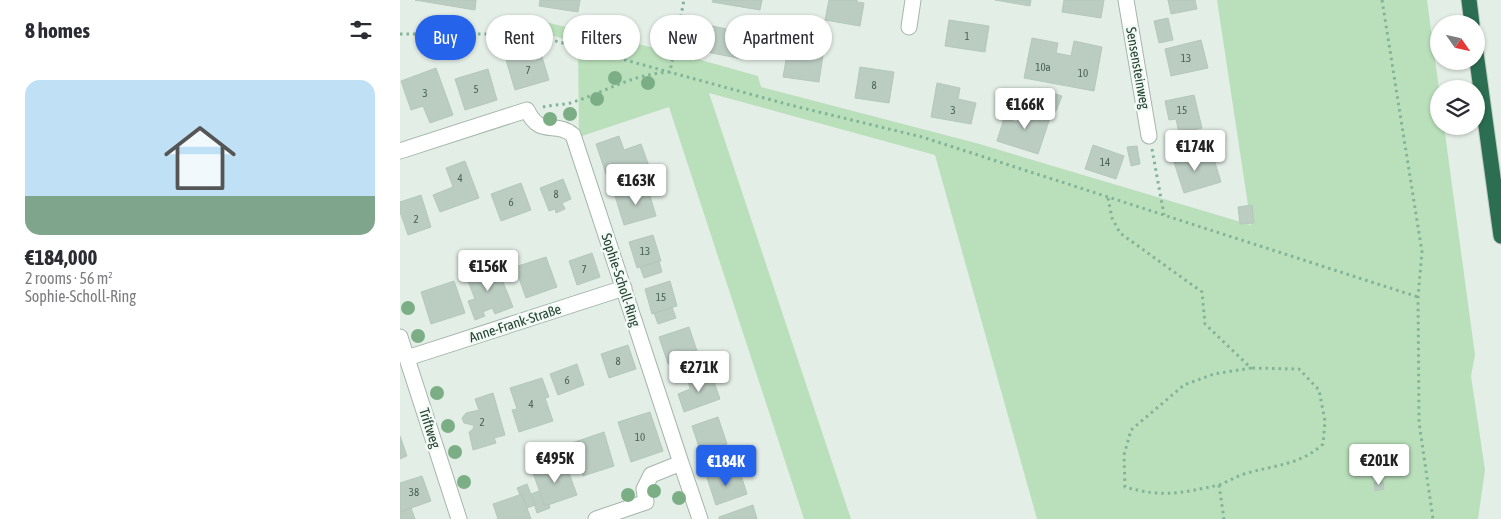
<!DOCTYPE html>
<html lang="en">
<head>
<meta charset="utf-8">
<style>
	body { margin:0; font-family:"Asap Condensed",sans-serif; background:#f2f2f3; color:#2b2b33; height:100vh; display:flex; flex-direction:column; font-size:19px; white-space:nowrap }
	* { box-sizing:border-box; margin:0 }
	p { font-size:16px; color:#7c7c81 }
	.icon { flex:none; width:28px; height:28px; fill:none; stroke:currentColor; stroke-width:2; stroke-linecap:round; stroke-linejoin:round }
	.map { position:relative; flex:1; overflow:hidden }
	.details { display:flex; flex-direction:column; background:#fff; width:400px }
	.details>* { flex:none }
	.top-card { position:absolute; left:15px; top:15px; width:475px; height:45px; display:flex; gap:10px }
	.needle { width:32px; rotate:124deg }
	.buttons { position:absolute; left:1030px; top:15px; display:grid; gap:10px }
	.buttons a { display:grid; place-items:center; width:55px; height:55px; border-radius:50%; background:#fff; box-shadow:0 1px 4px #0004; font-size:25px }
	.price { position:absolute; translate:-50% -42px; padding:0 11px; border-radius:5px; background:#fff; color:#222; font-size:16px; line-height:32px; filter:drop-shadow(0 1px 2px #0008) }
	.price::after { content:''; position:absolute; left:50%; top:30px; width:15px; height:11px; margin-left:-8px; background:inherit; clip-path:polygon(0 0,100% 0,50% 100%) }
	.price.current { background:#2563eb; color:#fff }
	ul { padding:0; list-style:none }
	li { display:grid; align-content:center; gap:10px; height:265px; padding:0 25px }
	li+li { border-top:1px solid #e1e1e2 }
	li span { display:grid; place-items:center; height:155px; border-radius:15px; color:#555 }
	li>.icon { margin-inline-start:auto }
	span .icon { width:90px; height:90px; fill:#fffc; stroke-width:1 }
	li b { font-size:21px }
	h2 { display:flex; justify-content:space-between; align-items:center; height:60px; padding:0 25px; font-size:21px }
	.pill { padding:0 18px; border-radius:22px; background:#fff; box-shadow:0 1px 4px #0004; font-size:18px; line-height:45px }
	.pill.current { background:#2563eb; color:#fff }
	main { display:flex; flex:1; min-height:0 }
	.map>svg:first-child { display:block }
	.green { fill:#bae0bb }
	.building { fill:#bbccc1; stroke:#b4c8bb }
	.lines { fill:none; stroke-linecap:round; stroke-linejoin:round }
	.minor-casing { stroke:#a5b6ac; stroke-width:17 }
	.motorway-casing { stroke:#c1cac5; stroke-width:17 }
	.path { stroke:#81b398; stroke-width:3; stroke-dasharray:2.5 4; stroke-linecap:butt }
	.minor { stroke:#fff; stroke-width:15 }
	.motorway { stroke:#2b6e51; stroke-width:15 }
	.tree { fill:#7cae85 }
	.labels { text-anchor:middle; stroke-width:5; stroke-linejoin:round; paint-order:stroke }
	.number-label { font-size:11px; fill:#486354 }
	.street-label { font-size:14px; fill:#214030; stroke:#f3faf5 }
</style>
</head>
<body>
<main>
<section class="details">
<h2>8 homes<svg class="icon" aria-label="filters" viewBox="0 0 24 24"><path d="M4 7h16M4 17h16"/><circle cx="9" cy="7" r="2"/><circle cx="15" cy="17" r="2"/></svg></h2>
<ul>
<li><span style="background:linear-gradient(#bfe0f5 75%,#7fa58c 0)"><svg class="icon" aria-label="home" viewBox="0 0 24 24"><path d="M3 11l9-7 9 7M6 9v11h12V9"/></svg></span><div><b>€184,000</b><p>2 rooms · 56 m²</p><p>Sophie-Scholl-Ring</p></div></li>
</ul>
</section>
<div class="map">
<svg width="1101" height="519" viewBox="0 0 1101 519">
	<rect width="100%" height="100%" fill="#e3eee6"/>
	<path class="green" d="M817,0H1027L1039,89V126H1044L1075,355L1071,376L1085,470L1078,519H637L535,155L309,93L451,519H404L269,107L179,137L178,43L119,26L124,17L276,53L358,76L361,87L576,143L851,225Z"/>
	<path class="building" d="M15,0H76L75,10Z
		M140,0H180L178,12L139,6Z
		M313,0H362L360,10L312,2Z
		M429,0H457V2L464,3L460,26L425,20Z
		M595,0H631L630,6Z
		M664,0H704L701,18L662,12Z
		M768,0H795L797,9L771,14Z
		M768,18L773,40L759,43L754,21Z
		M549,20L589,26L585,52L545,46Z
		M312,26L347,33L342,59L307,52Z
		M632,38L658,43L656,53L671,56L674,41L702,47L694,91L624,78Z
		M801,40L808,68L771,76L765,49Z
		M388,49L423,55L419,82L383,77Z
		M140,50L149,80L115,90L106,60Z
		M460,67L494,72L489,103L455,98Z
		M36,68L53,115L30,123L23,106L11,110L1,81Z
		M88,69L97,100L65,110L55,79Z
		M537,83L560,88L558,99L576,103L571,124L531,117Z
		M646,91L662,96L656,111L641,106Z
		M794,95L802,128L779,133L776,119L769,120L765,101Z
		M622,107L651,115L638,154L597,141L604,118L617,122Z
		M219,136L224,150L241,144L249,166L208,180L196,144Z
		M693,145L724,156L716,179L685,169Z
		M737,146L740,164L731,166L727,147Z
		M791,150L795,164L814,159L821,182L784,193L772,156Z
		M65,161L79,198L40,212L33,195L53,187L46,168Z
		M163,179L171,199L162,203L165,209L156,213L155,209L149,211L140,188Z
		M121,183L131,210L101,221L91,194Z
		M247,186L256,216L224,225L215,196Z
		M21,195L31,227L8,235L0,212V202Z
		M852,205L854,223L840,224L838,207Z
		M253,235L261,261L237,268L229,242Z
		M192,253L200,277L177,285L169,261Z
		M146,257L157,287L126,298L115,267Z
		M259,261L262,272L244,278L240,267Z
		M96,264L113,307L95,314L92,308L83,312L85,316L75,320L68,301L75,299L66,276Z
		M54,281L65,313L31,324L21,292Z
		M270,281L277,306L252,314L245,289Z
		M272,307L276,318L258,324L254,313Z
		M289,327L298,354L268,364L259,337Z
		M228,345L236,369L209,378L201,354Z
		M300,354L302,361L292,364L289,357Z
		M177,364L184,385L158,395L150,374Z
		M311,373L320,399L284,412L278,394L290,389L288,381Z
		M142,378L149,397L145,398L153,421L119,432L112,410L117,409L110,388Z
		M93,393L105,435L94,438L96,443L73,450L69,432L72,430L74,427L73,425L64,423L62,418L66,413L79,410L75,399Z
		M250,412L263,451L231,462L218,422Z
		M318,417L327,444L301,453L292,426Z
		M204,432L214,466L183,476L172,443Z
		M0,436L7,456L0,459Z
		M321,446L327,466L307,473L300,453Z
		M165,462L177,495L145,506L133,473Z
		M323,470L326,479L341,475L347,494L316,505L306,475Z
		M22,476L31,501L0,512V483Z
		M983,482L984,489L975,491L974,483Z
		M127,484L135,505L127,508L122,494L120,495L117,488Z
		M139,491L145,506L149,505L150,508L137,513L131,494Z
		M122,494L131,519H98L93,504Z
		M353,505L357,519H319V517Z
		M11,508L15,519H0V512Z"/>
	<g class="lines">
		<g class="minor-casing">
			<path id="minor" d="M726,0L749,136
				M509,27L513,0
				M0,151L127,110C140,138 155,120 173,135L281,463L251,475L244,489L246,502L196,519
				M0,337L59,519
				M7,358L224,288
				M281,463L300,519"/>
		</g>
		<g class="motorway-casing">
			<path id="motorway" d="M1069,0L1072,24
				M1076,53L1101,236"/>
		</g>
		<path class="path" d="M982,0L1022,252L1018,297L1019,422L1033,519
			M0,34H130L390,105L522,137L1018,297
			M143,107C151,105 161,105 170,103C204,93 231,74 270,72L284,0
			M752,149L764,215
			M708,198L712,218L720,233L802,292L805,324L851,368L814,374L784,385L731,430L724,455L725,487C764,498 781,493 819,485L824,519
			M819,485C827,482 835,477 844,474C873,465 899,466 923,444L925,421L919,390L899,369L851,368"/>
		<use href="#minor" class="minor"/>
		<use href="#motorway" class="motorway"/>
	</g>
	<g class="tree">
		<circle cx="215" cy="78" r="7"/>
		<circle cx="248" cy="83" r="7"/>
		<circle cx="197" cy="99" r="7"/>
		<circle cx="170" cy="114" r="7"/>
		<circle cx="150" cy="119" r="7"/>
		<circle cx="8" cy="308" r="7"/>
		<circle cx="18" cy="336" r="7"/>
		<circle cx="37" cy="393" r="7"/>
		<circle cx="48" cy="426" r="7"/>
		<circle cx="55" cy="452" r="7"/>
		<circle cx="64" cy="482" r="7"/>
		<circle cx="254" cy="491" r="7"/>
		<circle cx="228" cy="495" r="7"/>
		<circle cx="279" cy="498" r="7"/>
	</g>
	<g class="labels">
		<g class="number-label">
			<text x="567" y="40">1</text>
			<text x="786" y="62">13</text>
			<text x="643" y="71">10a</text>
			<text x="128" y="74">7</text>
			<text x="683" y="77">10</text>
			<text x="474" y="89">8</text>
			<text x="76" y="93">5</text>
			<text x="25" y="97">3</text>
			<text x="553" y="114">3</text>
			<text x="782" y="114">15</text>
			<text x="705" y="166">14</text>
			<text x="60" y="182">4</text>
			<text x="156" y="198">8</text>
			<text x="111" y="206">6</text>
			<text x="16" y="223">2</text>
			<text x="245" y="255">13</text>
			<text x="184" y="273">7</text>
			<text x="261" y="301">15</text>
			<text x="218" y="365">8</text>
			<text x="167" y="384">6</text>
			<text x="131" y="408">4</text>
			<text x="82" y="426">2</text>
			<text x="240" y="441">10</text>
			<text x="14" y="496">38</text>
		</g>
		<g class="street-label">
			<text transform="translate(738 68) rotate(80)" y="5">Sensensteinweg</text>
			<text transform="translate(221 280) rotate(72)" y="5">Sophie-Scholl-Ring</text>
			<text transform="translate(115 323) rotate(-18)" y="5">Anne-Frank-Straße</text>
			<text transform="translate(30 428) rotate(72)" y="5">Triftweg</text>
		</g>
	</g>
</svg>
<div class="buttons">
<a><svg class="needle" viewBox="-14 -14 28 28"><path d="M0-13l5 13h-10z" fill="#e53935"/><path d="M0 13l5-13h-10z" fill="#7c7c81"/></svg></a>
<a><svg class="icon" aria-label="layers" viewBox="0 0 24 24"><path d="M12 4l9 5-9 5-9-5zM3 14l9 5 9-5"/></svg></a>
</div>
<b class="price" style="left:625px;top:130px">€166K</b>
<b class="price" style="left:795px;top:172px">€174K</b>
<b class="price" style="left:236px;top:206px">€163K</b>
<b class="price" style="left:88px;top:292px">€156K</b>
<b class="price" style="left:299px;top:393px">€271K</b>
<b class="price" style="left:155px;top:484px">€495K</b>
<b class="price" style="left:979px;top:486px">€201K</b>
<b class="price current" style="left:326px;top:487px">€184K</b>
<div class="top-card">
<a class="pill current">Buy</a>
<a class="pill">Rent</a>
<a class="pill">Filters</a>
<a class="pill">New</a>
<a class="pill">Apartment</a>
</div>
</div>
</main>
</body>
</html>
